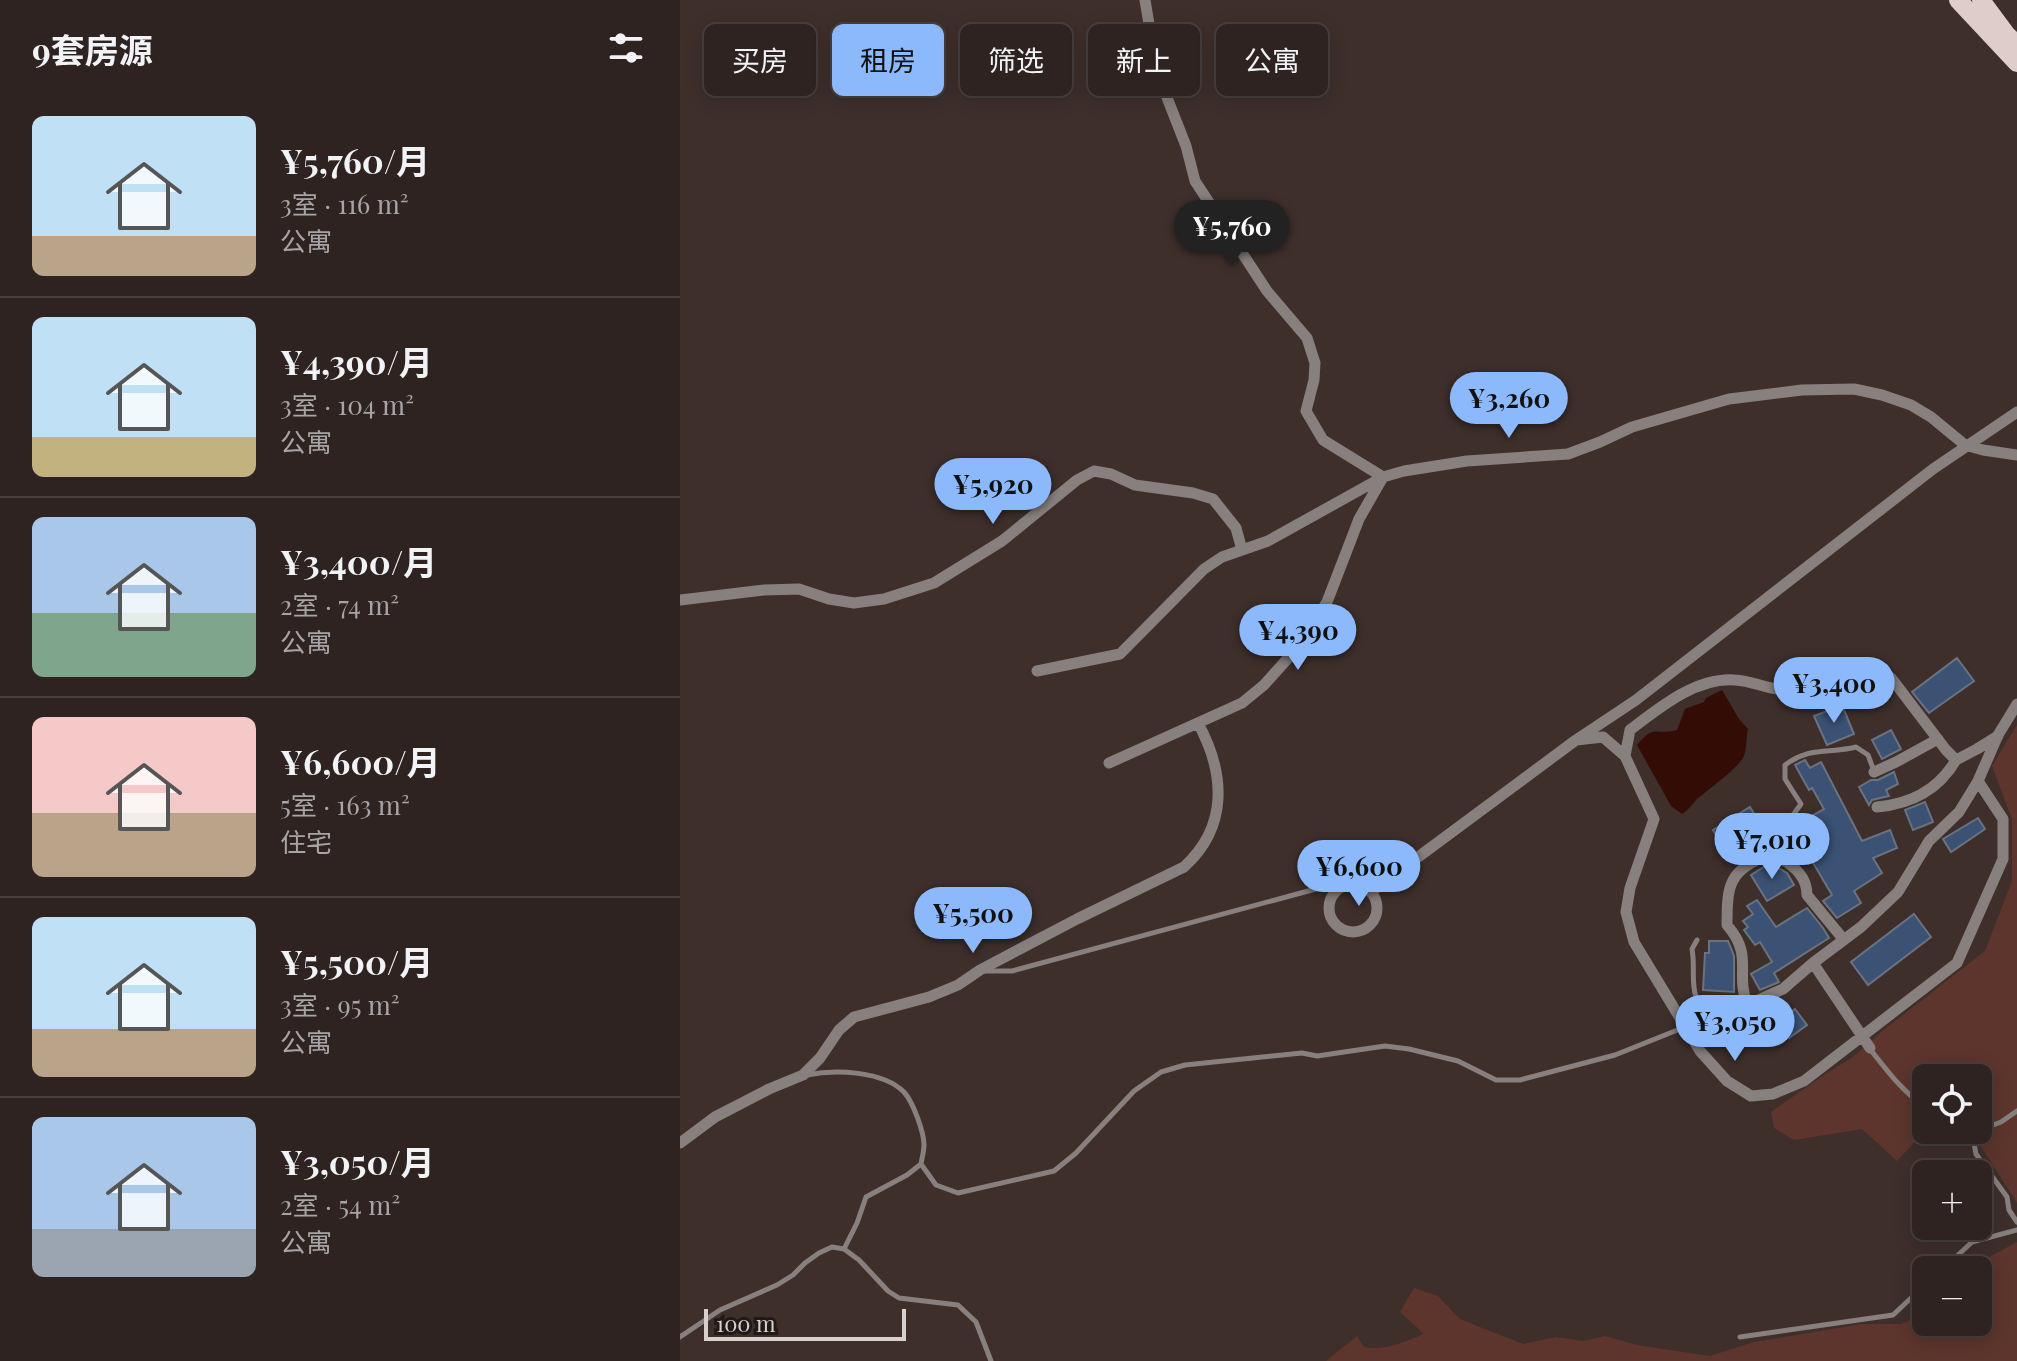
<!DOCTYPE html>
<html lang="zh">
<head>
<meta charset="utf-8">
<style>
	body { margin:0; font-family:"Playfair Display","Noto Sans SC",serif; background:#362b29; color:#f1f3f6; height:100vh; display:flex; flex-direction:column; font-size:30px; white-space:nowrap }
	* { box-sizing:border-box; margin:0 }
	p { font-size:26px; color:#a7a4a5 }
	.icon { flex:none; width:44px; height:44px; fill:none; stroke:currentColor; stroke-width:2; stroke-linecap:round; stroke-linejoin:round }
	.map { position:relative; flex:1; overflow:hidden }
	.side { display:flex; flex-direction:column; background:#2e2320; width:680px }
	.side>* { flex:none }
	.guide { position:absolute; left:24px; top:24px; width:760px; height:72px; display:flex; gap:16px }
	.controls { position:absolute; left:1232px; top:1064px; display:grid; gap:16px }
	.controls a { display:grid; place-items:center; width:80px; height:80px; border-radius:12px; background:#2e2320; box-shadow:0 4px 20px #0003,0 0 0 2px #49403e; font-size:40px }
	.scale { position:absolute; left:24px; bottom:20px; width:202px; box-sizing:border-box; padding-left:8px; border:4px solid #d9cfcd; border-top:0; font-size:22px; line-height:28px; white-space:nowrap; color:#d9cfcd; -webkit-text-stroke:6px #201917; paint-order:stroke }
	.price { position:absolute; translate:-50% -68px; padding:0 18px; border-radius:28px; background:#8cb9fc; color:#111; font-size:26px; line-height:52px; filter:drop-shadow(0 2px 4px #0008) }
	.price::after { content:''; position:absolute; left:50%; top:48px; width:24px; height:18px; margin-left:-12px; background:inherit; clip-path:polygon(0 0,100% 0,50% 100%) }
	.price.active { background:#222; color:#fff }
	ul { padding:0; list-style:none }
	li { display:flex; align-items:center; gap:24px; height:200px; padding:0 32px }
	li+li { border-top:2px solid #49403e }
	li span { display:grid; place-items:center; flex:none; width:224px; height:160px; border-radius:12px; color:#555 }
	li>.icon { margin-inline-start:auto }
	span .icon { width:96px; height:96px; fill:#fffc; stroke-width:1 }
	li b { font-size:34px }
	h2 { display:flex; justify-content:space-between; align-items:center; height:96px; padding:0 32px; font-size:34px }
	.tag { padding:0 28px; border-radius:12px; background:#2e2320; box-shadow:0 4px 20px #0003,0 0 0 2px #49403e; font-size:28px; line-height:72px }
	.tag.active { background:#8cb9fc; color:#111 }
	main { display:flex; flex:1; min-height:0 }
	.map>svg:first-child { display:block }
	.green { fill:#5d352c }
	.water { fill:#320c05 }
	.building { fill:#3b5275; stroke:#6a727f; stroke-width:2 }
	.lines { fill:none; stroke-linecap:round; stroke-linejoin:round }
	.lane { stroke:#88807e; stroke-width:5 }
	.street { stroke:#88807e; stroke-width:11 }
	.primary { stroke:#decdc9; stroke-width:18 }
</style>
</head>
<body>
<main>
<section class="side">
<h2>9套房源<svg class="icon" aria-label="filters" viewBox="0 0 24 24"><path d="M4 7h16M4 17h16"/><circle cx="9" cy="7" r="2"/><circle cx="15" cy="17" r="2"/></svg></h2>
<ul>
<li><span style="background:linear-gradient(#bfe0f5 75%,#b9a48a 0)"><svg class="icon" aria-label="home" viewBox="0 0 24 24"><path d="M3 11l9-7 9 7M6 9v11h12V9"/></svg></span><div><b>¥5,760/月</b><p>3室 · 116 m²</p><p>公寓</p></div></li>
<li><span style="background:linear-gradient(#bfe0f5 75%,#c2b280 0)"><svg class="icon" aria-label="home" viewBox="0 0 24 24"><path d="M3 11l9-7 9 7M6 9v11h12V9"/></svg></span><div><b>¥4,390/月</b><p>3室 · 104 m²</p><p>公寓</p></div></li>
<li><span style="background:linear-gradient(#a9c7e8 60%,#7fa58c 0)"><svg class="icon" aria-label="home" viewBox="0 0 24 24"><path d="M3 11l9-7 9 7M6 9v11h12V9"/></svg></span><div><b>¥3,400/月</b><p>2室 · 74 m²</p><p>公寓</p></div></li>
<li><span style="background:linear-gradient(#f6c9c9 60%,#b9a48a 0)"><svg class="icon" aria-label="home" viewBox="0 0 24 24"><path d="M3 11l9-7 9 7M6 9v11h12V9"/></svg></span><div><b>¥6,600/月</b><p>5室 · 163 m²</p><p>住宅</p></div></li>
<li><span style="background:linear-gradient(#bfe0f5 70%,#b9a48a 0)"><svg class="icon" aria-label="home" viewBox="0 0 24 24"><path d="M3 11l9-7 9 7M6 9v11h12V9"/></svg></span><div><b>¥5,500/月</b><p>3室 · 95 m²</p><p>公寓</p></div></li>
<li><span style="background:linear-gradient(#a9c7e8 70%,#9aa5b1 0)"><svg class="icon" aria-label="home" viewBox="0 0 24 24"><path d="M3 11l9-7 9 7M6 9v11h12V9"/></svg></span><div><b>¥3,050/月</b><p>2室 · 54 m²</p><p>公寓</p></div></li>
</ul>
</section>
<div class="map">
<svg width="1337" height="1361" viewBox="0 0 1337 1361">
	<rect width="100%" height="100%" fill="#3e2f2b"/>
	<path class="green" d="M1337,725V1203L1301,1147L1268,1130H1298V1078H1246V1130L1217,1161L1182,1129L1114,1140L1094,1128L1091,1112L1138,1079L1174,1056L1201,1032L1305,951L1332,881V819L1312,766Z
		M1337,1242V1361H646L677,1336L684,1347C705,1351 724,1342 744,1334L720,1312L734,1288L758,1296L780,1319L843,1344L876,1337L903,1341L925,1336L957,1345L1030,1356L1074,1342L1181,1324H1221L1246,1312V1322H1298V1270H1285Z"/>
	<path class="water" d="M1042,690L1059,719L1068,729C1066,737 1067,748 1064,756C1059,768 1027,790 1016,800C1011,806 1008,810 1002,814L991,806L957,745C975,723 975,736 997,730L1005,709L1024,702L1026,698Z"/>
	<path class="building" d="M1277,658L1294,681L1249,713L1232,692Z
		M1162,705L1174,734L1147,745L1134,716Z
		M1211,730L1221,749L1202,759L1192,740Z
		M1125,760L1130,768L1141,762L1182,841L1210,830L1217,848L1193,858L1202,873L1174,891L1181,903L1157,918L1143,901L1152,895L1125,849L1112,856L1103,851L1100,843L1103,838L1132,824L1128,818L1144,809L1132,788L1129,790L1115,765Z
		M1214,772L1218,784L1206,790L1209,796L1192,800L1189,805L1179,787L1191,780H1198Z
		M1245,802L1253,822L1233,830L1225,810Z
		M1070,807L1088,836L1050,859L1033,830Z
		M1298,818L1305,829L1271,852L1263,839Z
		M1090,863L1107,873L1114,885L1087,901L1071,875Z
		M1077,900L1096,927L1127,908L1143,928L1149,938L1094,973L1099,982L1080,990L1071,974L1092,962L1080,942L1075,945L1064,930L1068,927L1063,921L1073,914L1067,906Z
		M1234,914L1251,937L1188,985L1171,962Z
		M1029,941H1048L1054,956V992L1023,990L1025,953H1029Z
		M1115,1009L1127,1025L1109,1038L1097,1022Z"/>
	<g class="lines">
		<path class="lane" d="M1090,854L1095,840L1121,804L1105,779V765C1130,746 1149,754 1176,747L1188,755L1194,771
			M1017,940L1012,949C1017,974 1004,1002 1035,1015
			M304,971H332L643,887L656,890
			M1190,1049C1206,1069 1223,1093 1246,1107
			M127,1075C155,1069 203,1071 224,1092C233,1102 244,1132 244,1145C244,1151 242,1158 241,1164L227,1175L186,1197L177,1223L164,1249
			M1286,1130L1292,1133L1321,1122L1337,1111
			M1292,1133L1296,1154L1327,1197L1329,1210L1337,1222
			M241,1164L256,1185L278,1193L374,1171L396,1153L454,1091L481,1072L505,1065L622,1053L637,1056L705,1046L729,1049L778,1061L816,1080H840L935,1055L1005,1027
			M1262,1270L1292,1242L1337,1230
			M0,1337L40,1310L97,1285L113,1275L125,1263L139,1253L152,1247L164,1249L179,1260L208,1291L219,1298L278,1305L296,1322L311,1361
			M1060,1337L1213,1315L1246,1284"/>
		<path class="street" d="M0,600L84,590L119,589L149,599L174,603L204,599L254,583L322,541L397,480L414,471L431,474L455,485L513,493L533,499L556,528L562,550
			M357,671L440,654L524,569L542,557L588,541L703,477L724,471L787,461L888,454L920,442L952,427L1049,399L1122,390L1174,389L1202,395L1231,405L1251,417L1285,445L1303,450L1337,455
			M896,740L923,737L945,756L974,819L950,888L946,912L954,942L1020,1051L1047,1081L1071,1096L1093,1094L1124,1081L1277,963L1323,859V819L1298,781
			M945,756L950,730C979,708 1016,677 1055,680C1076,681 1092,693 1116,689C1134,686 1151,675 1168,670C1178,667 1190,669 1199,668L1212,679L1266,750L1276,760L1297,749L1318,736
			M429,763L562,703L584,685L619,646L647,602L679,519L703,477L643,440L626,411L634,380L635,363L627,338L587,291L515,181L506,146L486,95L474,54L465,0
			M1194,772L1216,762L1258,739
			M1197,807C1231,804 1259,789 1276,760
			M649 908a24 24 0 1 1 48 0a24 24 0 1 1-48 0Z
			M691,892L896,740L956,700L1253,469L1337,412
			M1133,963L1190,1048
			M1067,1004C1055,972 1074,956 1047,925C1047,883 1049,871 1090,854C1108,861 1127,873 1127,895L1164,940
			M1006,1027L1040,1017L1103,989L1133,963L1181,927L1218,892L1249,841L1279,812L1298,781L1318,735L1337,704
			M0,1143L35,1117L89,1089L123,1075L140,1058L159,1030L174,1017L249,997L278,985L300,970L397,919L504,867C549,826 545,773 518,723"/>
		<path class="primary" d="M1278,0L1337,63
			M1301,0L1327,35L1337,44"/>
	</g>
</svg>
<div class="controls">
<a><svg class="icon" aria-label="locate" viewBox="0 0 24 24"><circle cx="12" cy="12" r="6"/><path d="M12 2v4M12 18v4M2 12h4M18 12h4"/></svg></a>
<a>+</a>
<a>−</a>
</div>
<div class="scale">100 m</div>
<b class="price active" style="left:552px;top:268px">¥5,760</b>
<b class="price" style="left:829px;top:440px">¥3,260</b>
<b class="price" style="left:313px;top:526px">¥5,920</b>
<b class="price" style="left:618px;top:672px">¥4,390</b>
<b class="price" style="left:1154px;top:725px">¥3,400</b>
<b class="price" style="left:1092px;top:881px">¥7,010</b>
<b class="price" style="left:679px;top:908px">¥6,600</b>
<b class="price" style="left:293px;top:955px">¥5,500</b>
<b class="price" style="left:1055px;top:1063px">¥3,050</b>
<div class="guide">
<a class="tag">买房</a>
<a class="tag active">租房</a>
<a class="tag">筛选</a>
<a class="tag">新上</a>
<a class="tag">公寓</a>
</div>
</div>
</main>
</body>
</html>
